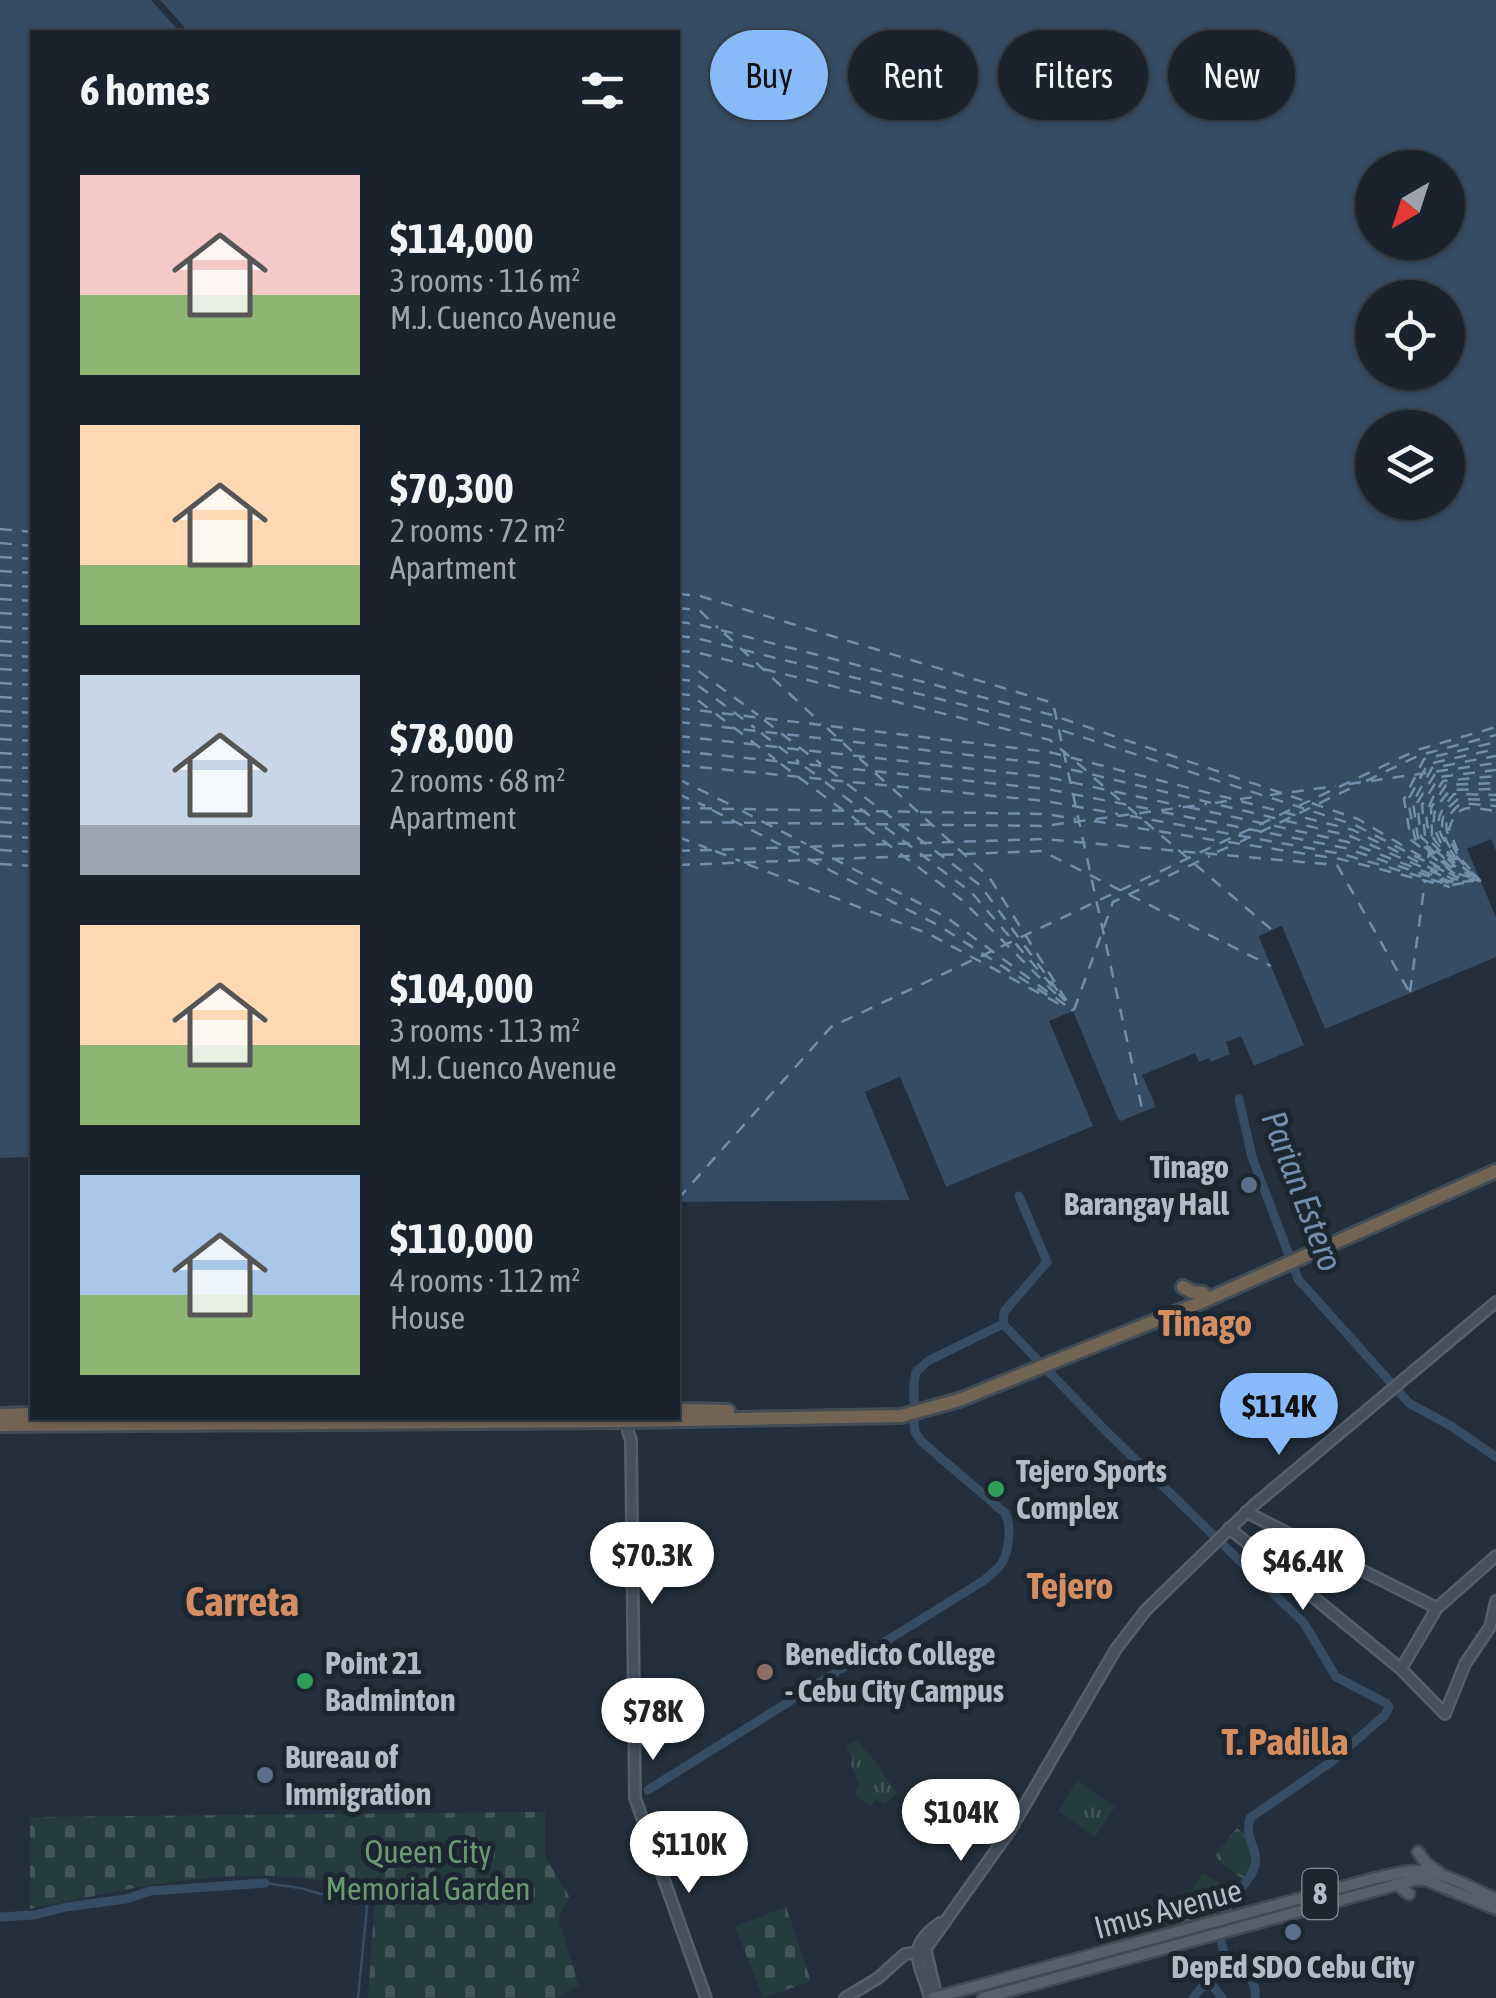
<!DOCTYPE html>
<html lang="en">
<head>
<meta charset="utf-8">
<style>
	body { margin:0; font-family:"Asap Condensed",sans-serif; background:#272f39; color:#f1f3f6; height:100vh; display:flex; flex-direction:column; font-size:38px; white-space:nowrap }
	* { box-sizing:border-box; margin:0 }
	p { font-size:32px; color:#9fa4aa }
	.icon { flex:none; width:55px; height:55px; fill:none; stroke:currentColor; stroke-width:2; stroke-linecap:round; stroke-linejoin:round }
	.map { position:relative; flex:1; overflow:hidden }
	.panel { position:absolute; left:30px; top:30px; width:650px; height:1390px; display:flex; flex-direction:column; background:#1a232d; border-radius:0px; box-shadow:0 2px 8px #0004,0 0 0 2px #384049 }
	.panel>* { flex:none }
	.hud { position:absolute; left:710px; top:30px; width:635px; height:90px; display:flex; gap:20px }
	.needle { width:65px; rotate:219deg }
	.tools { position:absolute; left:1355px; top:150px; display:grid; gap:20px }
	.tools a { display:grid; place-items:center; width:110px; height:110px; border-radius:50%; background:#1a232d; box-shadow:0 2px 8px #0004,0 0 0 2px #384049; font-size:50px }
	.price { position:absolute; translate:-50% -85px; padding:0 22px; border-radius:35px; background:#fff; color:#222; font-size:32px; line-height:65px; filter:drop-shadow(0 2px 5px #0008) }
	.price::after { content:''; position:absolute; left:50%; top:60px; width:30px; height:22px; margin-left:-15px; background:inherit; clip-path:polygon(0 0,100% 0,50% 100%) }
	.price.on { background:#88b9f8; color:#111 }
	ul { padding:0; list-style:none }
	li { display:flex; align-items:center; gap:30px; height:250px; padding:0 50px }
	li span { display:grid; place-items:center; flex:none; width:280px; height:200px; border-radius:0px; color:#555 }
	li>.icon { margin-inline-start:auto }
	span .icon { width:120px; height:120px; fill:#fffc; stroke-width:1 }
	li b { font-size:42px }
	h2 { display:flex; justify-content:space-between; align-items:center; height:120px; padding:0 50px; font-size:42px }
	.tag { padding:0 35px; border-radius:45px; background:#1a232d; box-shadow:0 2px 8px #0004,0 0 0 2px #384049; font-size:35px; line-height:90px }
	.tag.on { background:#88b9f8; color:#111 }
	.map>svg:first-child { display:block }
	.grass { fill:url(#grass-tufts) }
	.forest { fill:url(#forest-crowns) }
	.cemetery { fill:url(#cemetery-stones) }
	.water { fill:#364c63; fill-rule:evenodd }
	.pier { fill:#232f3c }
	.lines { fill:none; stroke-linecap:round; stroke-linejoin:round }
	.stream { stroke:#364c63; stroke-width:2.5 }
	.river { stroke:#364c63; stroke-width:9 }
	.ferry { stroke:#728eab; stroke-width:2.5; stroke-dasharray:12 10; stroke-linecap:butt }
	.secondary-casing { stroke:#555f6a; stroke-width:14 }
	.primary-casing { stroke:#404a55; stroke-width:15 }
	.highway-casing { stroke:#424c57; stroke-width:18 }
	.secondary { stroke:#45505f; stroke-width:9 }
	.primary { stroke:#55606c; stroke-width:10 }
	.highway { stroke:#726554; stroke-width:12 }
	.service-dot { fill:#5c6f8a; stroke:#1c2631; stroke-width:4 }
	.leisure-dot { fill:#2e9e5b; stroke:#1c2631; stroke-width:4 }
	.education-dot { fill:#8d6e63; stroke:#1c2631; stroke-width:4 }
	.labels { text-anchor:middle; stroke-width:10; stroke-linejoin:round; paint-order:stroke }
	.shield { fill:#1c2631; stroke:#858f9b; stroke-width:2.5 }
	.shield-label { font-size:30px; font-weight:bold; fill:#b2bcc8 }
	.poi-label { font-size:32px; font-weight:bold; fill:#b2bcc8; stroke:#1c2631; text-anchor:start }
	.park-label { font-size:32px; fill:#6a9972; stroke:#1c2631 }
	.street-label { font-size:32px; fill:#b2bcc8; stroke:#1c2631 }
	.water-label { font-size:35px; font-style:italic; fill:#728eab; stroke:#1c2631 }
	.quarter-label { font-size:38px; font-weight:bold; fill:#d48c61; stroke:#1c2631 }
	.district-label { font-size:42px; font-weight:bold; fill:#d48c61; stroke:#1c2631 }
</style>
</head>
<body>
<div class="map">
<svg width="1496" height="1998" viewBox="0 0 1496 1998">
	<defs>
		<pattern id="grass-tufts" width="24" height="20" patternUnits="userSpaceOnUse" patternTransform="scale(2.5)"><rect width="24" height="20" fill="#253c3d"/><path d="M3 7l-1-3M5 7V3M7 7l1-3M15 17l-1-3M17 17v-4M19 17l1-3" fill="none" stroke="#425658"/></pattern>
		<pattern id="forest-crowns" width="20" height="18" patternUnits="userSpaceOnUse" patternTransform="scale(2.5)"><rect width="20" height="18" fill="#253c3d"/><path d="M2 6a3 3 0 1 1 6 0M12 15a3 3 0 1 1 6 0" fill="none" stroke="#425658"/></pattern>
		<pattern id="cemetery-stones" width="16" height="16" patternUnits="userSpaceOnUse" patternTransform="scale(2.5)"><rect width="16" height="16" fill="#253c3d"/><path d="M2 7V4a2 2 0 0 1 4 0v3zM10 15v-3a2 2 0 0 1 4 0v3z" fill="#425658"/></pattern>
	</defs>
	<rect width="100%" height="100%" fill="#232f3c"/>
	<path class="grass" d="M856,1740L876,1762L897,1794L884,1804L876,1800L870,1807L855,1794L859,1783L850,1763L853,1760L846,1746Z
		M1077,1780L1115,1807L1095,1837L1058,1811Z"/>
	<path class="forest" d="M1237,1828C1255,1844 1259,1860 1244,1880L1214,1857Z
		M1203,1873L1235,1892L1221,1911L1219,1922L1169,1935L1155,1926L1161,1916L1166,1918L1176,1901L1183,1904Z"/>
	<path class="cemetery" d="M545,1812V1857L569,1896L558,1919L579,1985L559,1998H368L375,1896C358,1883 353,1887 333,1883C234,1863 127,1889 30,1909V1817Z
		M786,1907L811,1981L763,1998L735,1926Z"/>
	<path class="water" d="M0,0H151L180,32H32V1157L0,1158Z
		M160,0H1496V851L1491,839L1467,849L1496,917V957L1325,1029L1281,926L1259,937L1304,1045L1121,1121L1118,1119L1072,1012L1050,1022L1093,1126L946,1187L900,1077L865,1092L910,1200L678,1202V32H189ZM1372,168H1448V242H1372ZM1372,298H1448V372H1372ZM1372,428H1448V502H1372Z"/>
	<path class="pier" d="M1282,926L1327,1034L1321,1031L1279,933L1265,939L1309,1043L1305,1045L1259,936Z
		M1073,1011L1118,1119L1113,1122L1070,1018L1056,1024L1098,1124V1128L1095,1130L1049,1021Z
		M1241,1036L1254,1066L1156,1107L1142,1075L1195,1053L1199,1062L1209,1058L1211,1062L1230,1054L1226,1042Z
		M900,1077L946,1187L941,1189L898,1083L872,1094L914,1198L910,1200L865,1092Z"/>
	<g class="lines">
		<path class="stream" d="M265,1883L300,1888L332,1897L357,1898L365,1902L367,1907L358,1998"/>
		<path class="river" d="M1239,1099L1252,1157L1298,1279L1409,1403L1451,1426L1496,1457
			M1003,1324L1105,1430L1304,1623L1336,1677L1386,1703L1389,1707L1385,1715L1331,1762L1250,1818C1249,1822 1248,1830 1249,1834C1252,1848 1260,1857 1253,1871C1242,1892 1218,1908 1220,1933C1221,1943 1223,1955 1231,1962C1244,1974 1257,1977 1255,1998
			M1003,1324L1004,1312L1047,1262L1019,1196
			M841,1669L983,1581C990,1575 997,1570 1002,1563C1009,1550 1012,1525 1005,1513L921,1441L915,1432L914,1422V1382L916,1372L928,1361L1003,1324
			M648,1790L835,1673
			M0,1917L34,1915L66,1907L126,1899L150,1891L265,1883
			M1193,1998L1202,1987L1211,1984L1222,1998"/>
		<path class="ferry" d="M0,529L32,532
			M0,543L32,546
			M0,557L32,559
			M0,571L32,573
			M0,585L32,587
			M678,594L700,596L1053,703L1143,1113
			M0,599L32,601
			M678,608L699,610L718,628
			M0,613L32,615
			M678,622L697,624L1052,715L1358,819L1454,876L1481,881
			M0,627L32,629
			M724,633L821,723
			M678,636L696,638L1051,727L1355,825L1455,877
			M0,641L32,643
			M678,651L695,652L1050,740L1088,772
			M0,655L32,657
			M678,665L693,667L758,715
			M0,669L32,671
			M678,679L692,681L755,728
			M0,683L32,685
			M678,694L691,695L775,759
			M0,697L32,699
			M678,708L1049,752L1353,830L1453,879L1469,880
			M0,711L32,713
			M764,720L821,764
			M678,722L1048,764L1350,836L1454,881
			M0,725L32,727
			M827,728L887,784
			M761,733L799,762
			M678,736L1047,777L1181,806
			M0,739L32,741
			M678,751L1047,789L1154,810
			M0,753L32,755
			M781,764L859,822
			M678,765L1046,801L1118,814
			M0,767L32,768
			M805,767L819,777
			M828,769L841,779
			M1435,774L1417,803L1421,837L1454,867
			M1094,778L1122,802
			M678,779L735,807
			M0,780L32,782
			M1366,781L1420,755L1496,735
			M825,782L878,822
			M847,784L980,885L1060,994
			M1349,784L1496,763
			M893,789L989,877L1073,1011
			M0,794L32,796
			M678,794L705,806
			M1270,795L1336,786
			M1240,799L1262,796
			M1215,803L1232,800
			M1128,807L1272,930
			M1188,807L1348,842L1451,882L1474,881
			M0,808L32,810
			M678,808L1045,814L1076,819
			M712,810L781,845
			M742,811L806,844
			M1162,812L1345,848L1449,883
			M1130,816L1342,854L1450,885L1464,883
			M1094,821L1220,841
			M0,822L32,824
			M678,822L1044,826L1207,804
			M865,827L963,901L1058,996
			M885,827L972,893L1065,1001
			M0,836L32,838
			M678,837L707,848
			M1228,842L1340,859L1450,887
			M1240,842L1359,784
			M813,848L946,917L1072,1010
			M788,849L938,925L1055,1000
			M0,850L32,852
			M678,851L1043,839L1337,865L1410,993
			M715,851L740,861
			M1217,852L1233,845
			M1457,854C1445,830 1439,822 1461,803L1496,806
			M1428,858L1432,834L1431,808L1446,785L1496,783
			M1457,860C1438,831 1428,824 1454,794L1496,795
			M1455,863C1424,830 1416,822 1443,781L1496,776
			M0,864L32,866
			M747,864L929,934L1063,1006
			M678,865L1042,851L1271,966
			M1452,868L1418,838L1413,802L1432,768L1496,756
			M1470,869L1461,859L1449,829C1458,801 1471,808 1496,811
			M1455,874L1411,840L1404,799L1424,759L1496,742
			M1472,874C1453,861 1428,836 1435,811C1437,804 1446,796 1450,790L1496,789
			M1470,877L1455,873L1415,839L1408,800L1428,764L1496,749
			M1475,878L1457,868L1425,836L1422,805L1439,777L1496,770
			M1480,880C1463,865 1431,835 1446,811C1449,806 1454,803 1458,799L1496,800
			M1410,992L1425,881
			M1074,1010L1113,902L1210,856
			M678,1199L831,1027L1417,750L1496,727"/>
		<g class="secondary-casing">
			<path id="secondary" d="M628,1418V1432L631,1440L635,1798L706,1998
				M1246,1512L1437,1608
				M1229,1528L1401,1669L1445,1714L1465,1664L1490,1627L1496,1601
				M1401,1669L1437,1608L1496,1556
				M845,1998L878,1978L905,1954L926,1951
				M930,1998C920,1962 904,1948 940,1923
				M937,1998L926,1951L927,1947L1009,1832L1116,1649L1146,1610L1254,1505L1496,1302"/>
		</g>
		<g class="primary-casing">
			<path id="primary" d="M1418,1852L1426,1863L1440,1873
				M1396,1884L1409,1894
				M933,1998L1372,1879C1387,1876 1405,1870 1420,1871C1445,1872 1473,1889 1496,1899
				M983,1998L1414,1880H1426L1496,1909"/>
		</g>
		<g class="highway-casing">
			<path id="highway" d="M1183,1287L1192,1292L1203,1293
				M678,1410L728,1411
				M0,1415L32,1414
				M0,1425L628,1421L901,1416L959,1400L1197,1304L1496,1171"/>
		</g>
		<use href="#secondary" class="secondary"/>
		<use href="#primary" class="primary"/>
		<use href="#highway" class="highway"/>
	</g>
	<g class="service-dot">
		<circle cx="1249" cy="1185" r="10"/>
		<circle cx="265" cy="1775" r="10"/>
		<circle cx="1293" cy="1932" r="10"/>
	</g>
	<g class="leisure-dot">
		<circle cx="996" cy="1489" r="10"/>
		<circle cx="305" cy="1681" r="10"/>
	</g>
	<circle class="education-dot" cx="765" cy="1672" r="10"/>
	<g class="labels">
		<rect class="shield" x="1302.5" y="1869" width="35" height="50" rx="8"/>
		<g class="shield-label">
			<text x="1320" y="1904">8</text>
		</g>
		<g class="poi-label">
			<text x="1229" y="1178" text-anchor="end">Tinago<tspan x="1229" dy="37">Barangay Hall</tspan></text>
			<text x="1016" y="1482">Tejero Sports<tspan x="1016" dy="37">Complex</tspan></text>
			<text x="785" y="1665">Benedicto College<tspan x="785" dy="37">- Cebu City Campus</tspan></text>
			<text x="325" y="1674">Point 21<tspan x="325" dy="37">Badminton</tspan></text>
			<text x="285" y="1768">Bureau of<tspan x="285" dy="37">Immigration</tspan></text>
			<text x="1293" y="1978" text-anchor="middle">DepEd SDO Cebu City</text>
		</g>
		<g class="park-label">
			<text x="428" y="1863">Queen City<tspan x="428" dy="37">Memorial Garden</tspan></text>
		</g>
		<g class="street-label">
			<text transform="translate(1168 1909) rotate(-15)" y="11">Imus Avenue</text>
		</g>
		<g class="water-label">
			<text transform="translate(1302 1191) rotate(69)" y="12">Parian Estero</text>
		</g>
		<g class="quarter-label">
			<text x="1205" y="1336">Tinago</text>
			<text x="1070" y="1599">Tejero</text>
			<text x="1285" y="1755">T. Padilla</text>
		</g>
		<g class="district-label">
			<text x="242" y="1616">Carreta</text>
		</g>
	</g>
</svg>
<div class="tools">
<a><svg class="needle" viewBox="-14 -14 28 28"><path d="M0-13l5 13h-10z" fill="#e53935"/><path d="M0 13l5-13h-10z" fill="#9fa4aa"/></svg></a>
<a><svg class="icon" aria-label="locate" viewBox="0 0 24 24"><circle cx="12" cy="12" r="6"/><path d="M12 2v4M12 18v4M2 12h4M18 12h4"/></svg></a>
<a><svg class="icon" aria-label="layers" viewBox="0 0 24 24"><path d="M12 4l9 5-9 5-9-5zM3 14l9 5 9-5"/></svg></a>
</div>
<b class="price on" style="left:1279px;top:1458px">$114K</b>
<b class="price" style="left:652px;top:1607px">$70.3K</b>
<b class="price" style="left:1303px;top:1613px">$46.4K</b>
<b class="price" style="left:653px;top:1763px">$78K</b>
<b class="price" style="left:961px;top:1864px">$104K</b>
<b class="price" style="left:689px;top:1896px">$110K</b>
<div class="hud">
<a class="tag on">Buy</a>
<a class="tag">Rent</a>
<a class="tag">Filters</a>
<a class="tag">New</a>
</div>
<section class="panel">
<h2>6 homes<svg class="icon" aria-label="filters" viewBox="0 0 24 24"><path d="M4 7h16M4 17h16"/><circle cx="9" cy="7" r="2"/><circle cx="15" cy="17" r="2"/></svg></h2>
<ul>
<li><span style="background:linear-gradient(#f6c9c9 60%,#8fb573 0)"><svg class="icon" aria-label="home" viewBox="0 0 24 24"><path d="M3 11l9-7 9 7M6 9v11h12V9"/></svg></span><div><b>$114,000</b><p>3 rooms · 116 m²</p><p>M.J. Cuenco Avenue</p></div></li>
<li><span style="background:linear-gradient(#ffd9b3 70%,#8fb573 0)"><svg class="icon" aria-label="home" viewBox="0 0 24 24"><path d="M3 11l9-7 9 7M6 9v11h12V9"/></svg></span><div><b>$70,300</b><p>2 rooms · 72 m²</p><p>Apartment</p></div></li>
<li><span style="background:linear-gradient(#c9d6e8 75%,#9aa5b1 0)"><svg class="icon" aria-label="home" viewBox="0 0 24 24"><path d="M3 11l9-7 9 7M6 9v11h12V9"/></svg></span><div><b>$78,000</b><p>2 rooms · 68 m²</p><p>Apartment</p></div></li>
<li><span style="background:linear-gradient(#ffd9b3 60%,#8fb573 0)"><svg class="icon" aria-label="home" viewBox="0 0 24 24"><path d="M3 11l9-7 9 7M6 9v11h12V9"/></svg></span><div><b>$104,000</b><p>3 rooms · 113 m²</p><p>M.J. Cuenco Avenue</p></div></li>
<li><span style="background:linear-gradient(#a9c7e8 60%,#8fb573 0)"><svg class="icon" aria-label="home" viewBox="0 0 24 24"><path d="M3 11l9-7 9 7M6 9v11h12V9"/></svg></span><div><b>$110,000</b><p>4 rooms · 112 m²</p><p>House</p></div></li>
</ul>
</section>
</div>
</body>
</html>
